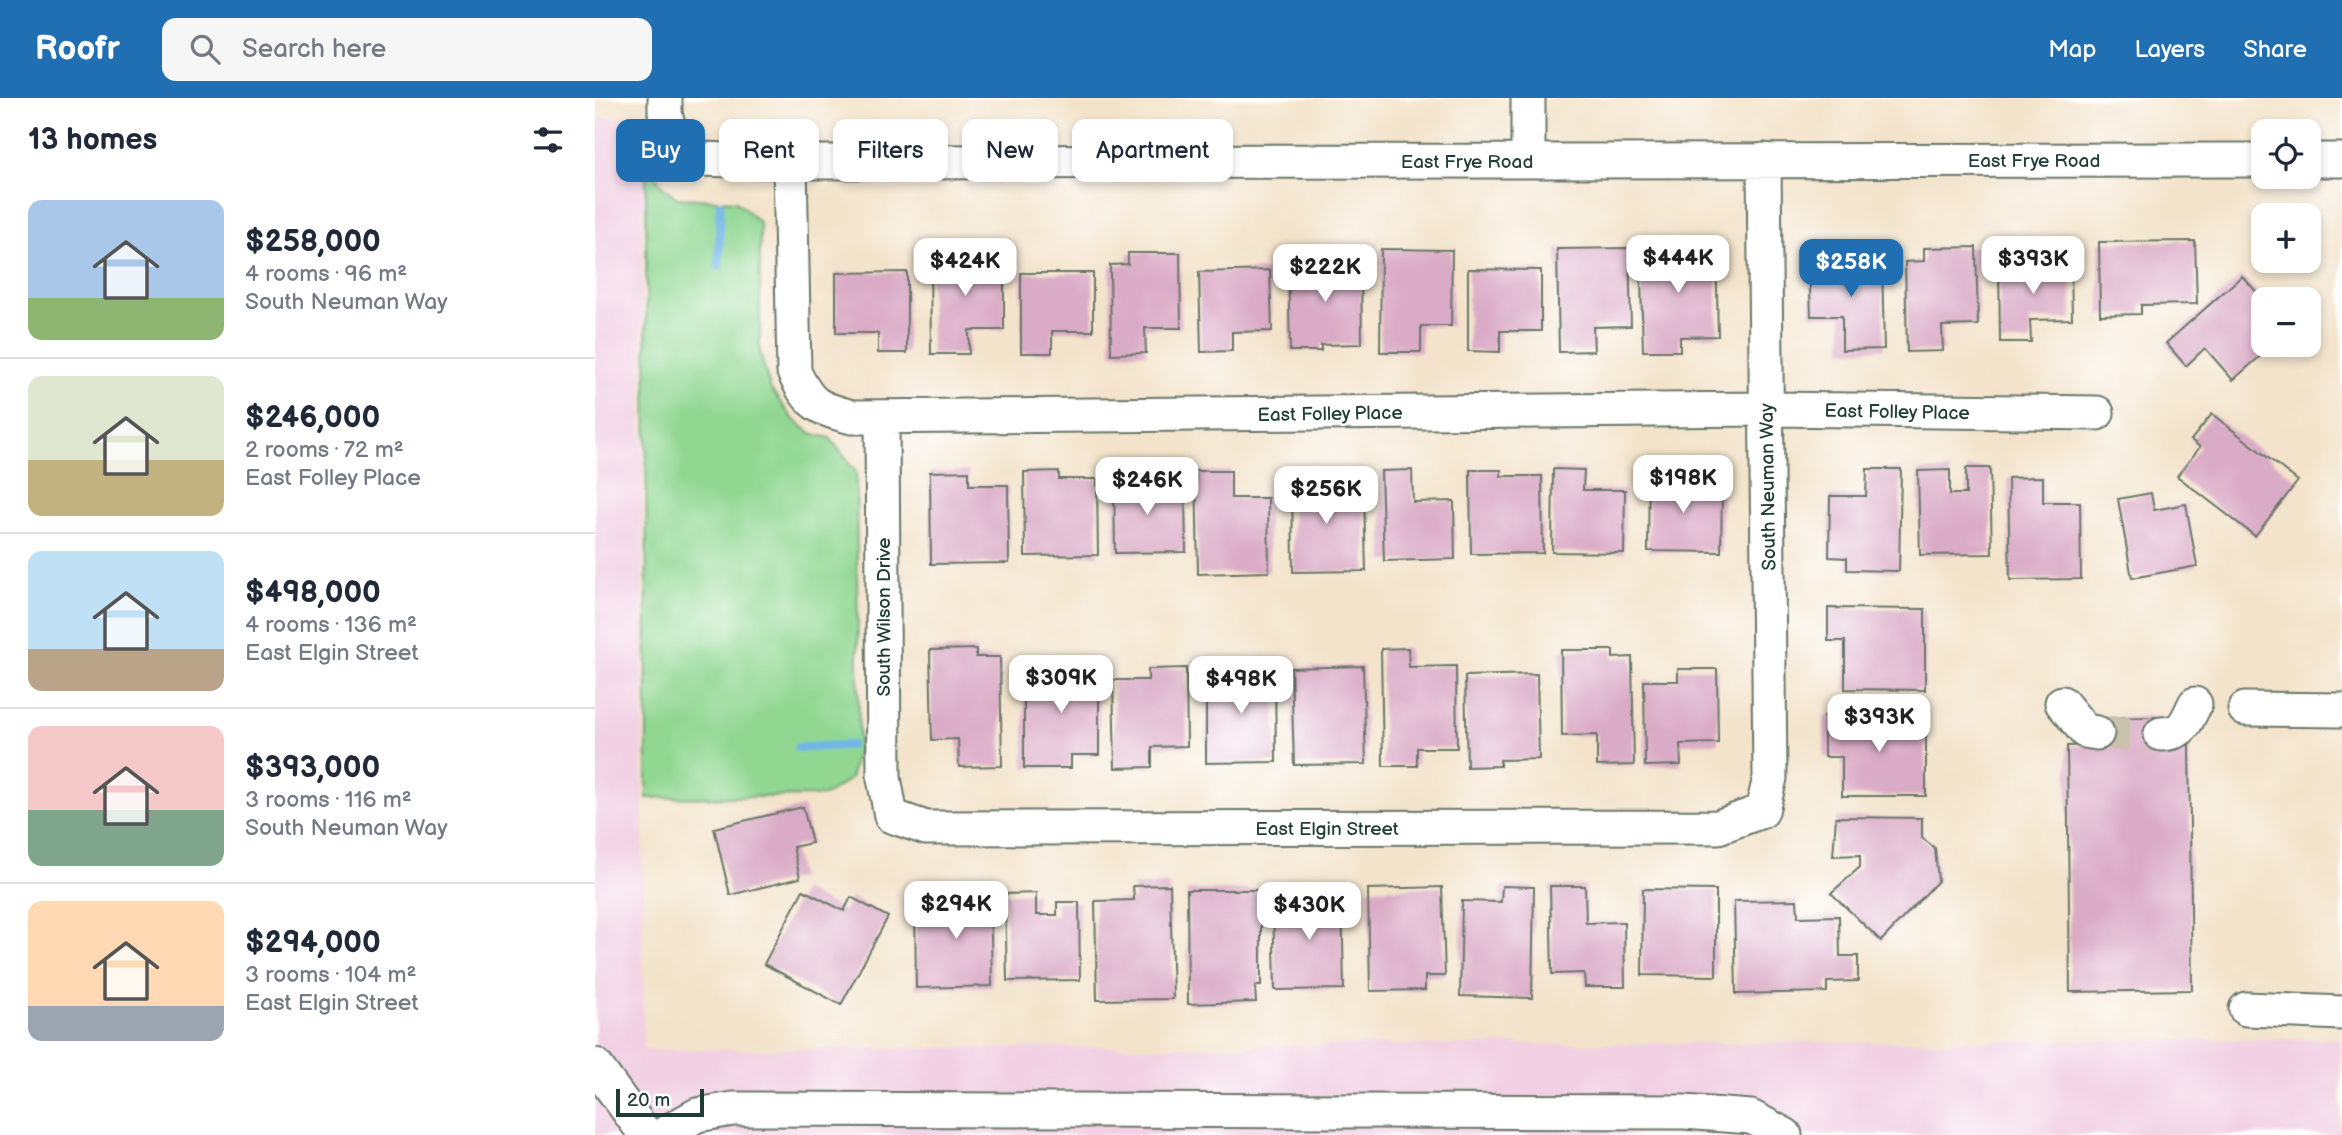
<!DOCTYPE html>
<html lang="en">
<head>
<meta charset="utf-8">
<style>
	body { margin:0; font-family:"Balsamiq Sans",sans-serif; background:#f6f6f7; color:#1f2937; height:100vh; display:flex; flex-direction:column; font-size:26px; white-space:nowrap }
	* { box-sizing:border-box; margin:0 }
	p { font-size:23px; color:#747a83 }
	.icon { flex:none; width:38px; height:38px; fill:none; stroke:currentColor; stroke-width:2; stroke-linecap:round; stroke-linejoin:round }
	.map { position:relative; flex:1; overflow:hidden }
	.details { display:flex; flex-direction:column; background:#fff; width:595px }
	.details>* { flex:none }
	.top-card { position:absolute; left:21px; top:21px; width:665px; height:63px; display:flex; gap:14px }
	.controls { position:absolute; left:1656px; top:21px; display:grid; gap:14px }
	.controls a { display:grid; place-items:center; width:70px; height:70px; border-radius:14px; background:#fff; box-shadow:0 4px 10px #0003; font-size:35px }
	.scale { position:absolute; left:21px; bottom:18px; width:88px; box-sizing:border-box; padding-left:7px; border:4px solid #1f3d34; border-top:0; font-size:19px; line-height:24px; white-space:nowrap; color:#1f3d34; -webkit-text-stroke:5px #fff; paint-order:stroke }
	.price { position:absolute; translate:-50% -60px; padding:0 16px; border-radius:14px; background:#fff; color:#222; font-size:23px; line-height:46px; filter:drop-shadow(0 2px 4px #0008) }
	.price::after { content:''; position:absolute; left:50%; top:42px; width:21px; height:16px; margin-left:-10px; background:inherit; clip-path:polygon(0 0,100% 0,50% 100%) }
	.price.active { background:#1f6fb2; color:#fff }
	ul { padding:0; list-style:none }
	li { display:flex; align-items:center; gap:21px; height:175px; padding:0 28px }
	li+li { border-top:2px solid #e0e1e3 }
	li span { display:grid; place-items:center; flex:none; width:196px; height:140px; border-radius:14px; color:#555 }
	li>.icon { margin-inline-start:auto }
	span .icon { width:84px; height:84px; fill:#fffc; stroke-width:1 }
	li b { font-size:30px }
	h2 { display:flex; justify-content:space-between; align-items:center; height:84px; padding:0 28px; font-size:30px }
	.tag { padding:0 24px; border-radius:14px; background:#fff; box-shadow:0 4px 10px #0003; font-size:24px; line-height:63px }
	.tag.active { background:#1f6fb2; color:#fff }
	header { display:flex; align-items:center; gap:42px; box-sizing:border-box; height:98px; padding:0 35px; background:#1f6fb2; color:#fff }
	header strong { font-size:33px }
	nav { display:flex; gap:38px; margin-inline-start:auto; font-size:24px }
	.search { width:490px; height:63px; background:#f6f6f7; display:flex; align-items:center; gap:18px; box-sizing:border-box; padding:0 24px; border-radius:14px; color:#747a83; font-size:26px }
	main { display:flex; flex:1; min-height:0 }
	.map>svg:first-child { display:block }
	.built { fill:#f1d0e3 }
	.green { fill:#91d792; stroke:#588a63; stroke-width:2 }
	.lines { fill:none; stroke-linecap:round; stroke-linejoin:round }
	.stream { stroke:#71b6e7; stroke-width:9 }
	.building { fill:#daabc6 }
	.minor-tunnel { stroke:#c9c2ac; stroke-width:33; stroke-dasharray:33 17; stroke-linecap:butt }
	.minor-casing { stroke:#697768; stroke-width:37 }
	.minor { stroke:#fff; stroke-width:33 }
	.labels { text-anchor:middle; stroke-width:5; stroke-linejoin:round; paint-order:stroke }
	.street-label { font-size:19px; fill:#1f3d34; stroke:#fff }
</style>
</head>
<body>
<header>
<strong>Roofr</strong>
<div class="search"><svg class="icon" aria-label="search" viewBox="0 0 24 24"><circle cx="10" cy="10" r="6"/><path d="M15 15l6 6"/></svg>Search here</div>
<nav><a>Map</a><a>Layers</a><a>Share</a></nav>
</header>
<main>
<section class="details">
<h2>13 homes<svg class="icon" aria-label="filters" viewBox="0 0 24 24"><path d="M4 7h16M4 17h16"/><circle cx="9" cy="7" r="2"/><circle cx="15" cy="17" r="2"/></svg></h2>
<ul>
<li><span style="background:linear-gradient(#a9c7e8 70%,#8fb573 0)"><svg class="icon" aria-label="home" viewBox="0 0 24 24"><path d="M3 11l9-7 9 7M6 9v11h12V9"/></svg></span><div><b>$258,000</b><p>4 rooms · 96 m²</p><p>South Neuman Way</p></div></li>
<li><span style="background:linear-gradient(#dfe7d0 60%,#c2b280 0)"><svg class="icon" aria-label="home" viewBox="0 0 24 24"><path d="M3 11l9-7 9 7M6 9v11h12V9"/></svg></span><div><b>$246,000</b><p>2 rooms · 72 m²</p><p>East Folley Place</p></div></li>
<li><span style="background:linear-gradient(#bfe0f5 70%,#b9a48a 0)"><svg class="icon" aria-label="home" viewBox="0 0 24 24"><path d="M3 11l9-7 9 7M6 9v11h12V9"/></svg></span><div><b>$498,000</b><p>4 rooms · 136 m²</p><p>East Elgin Street</p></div></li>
<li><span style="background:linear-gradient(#f6c9c9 60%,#7fa58c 0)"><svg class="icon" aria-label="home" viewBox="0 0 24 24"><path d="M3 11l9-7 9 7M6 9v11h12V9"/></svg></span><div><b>$393,000</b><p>3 rooms · 116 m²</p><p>South Neuman Way</p></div></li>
<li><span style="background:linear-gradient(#ffd9b3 75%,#9aa5b1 0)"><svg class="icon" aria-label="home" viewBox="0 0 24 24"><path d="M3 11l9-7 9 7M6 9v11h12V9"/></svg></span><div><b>$294,000</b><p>3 rooms · 104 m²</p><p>East Elgin Street</p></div></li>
</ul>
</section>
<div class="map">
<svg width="1747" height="1037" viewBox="0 0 1747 1037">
	<rect width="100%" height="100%" fill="#fff"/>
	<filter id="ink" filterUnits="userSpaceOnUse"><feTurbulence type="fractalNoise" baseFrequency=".0143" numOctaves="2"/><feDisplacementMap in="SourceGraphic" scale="14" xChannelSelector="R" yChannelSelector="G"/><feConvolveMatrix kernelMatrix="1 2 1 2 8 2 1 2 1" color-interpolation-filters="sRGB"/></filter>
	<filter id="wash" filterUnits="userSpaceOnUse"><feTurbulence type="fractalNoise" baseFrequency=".00686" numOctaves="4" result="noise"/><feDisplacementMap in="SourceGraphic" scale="28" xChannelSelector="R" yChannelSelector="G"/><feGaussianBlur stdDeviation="1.57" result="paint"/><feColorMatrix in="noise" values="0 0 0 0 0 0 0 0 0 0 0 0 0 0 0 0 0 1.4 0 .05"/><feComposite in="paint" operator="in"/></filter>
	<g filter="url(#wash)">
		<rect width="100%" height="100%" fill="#f3e3ca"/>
		<path class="built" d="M0,20H42L50,48L59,62L71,76L47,111L48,952L1745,941V1037H0Z"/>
		<path class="green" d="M51,61L66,87L82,100L141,103L165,125V255L175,290L198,321L215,335L235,340L261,374L264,647L255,681L229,698L52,700Z"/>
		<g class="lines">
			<path class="stream" d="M124,168L125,106
				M203,650L256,647"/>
		</g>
		<g id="blocks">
			<path class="building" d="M1600,143L1602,206L1546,207V216L1505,217L1504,144Z
				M1121,148L1123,238L1085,239V253H1048L1045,149Z
				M1381,149L1383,227L1347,228L1348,253L1312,254L1310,164L1329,163V150Z
				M1034,150L1036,228L998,229L999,253L964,254L962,151Z
				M786,151L857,152L856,228H826V254H785Z
				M409,154V232H374V256H336L335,155Z
				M533,155H585L586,230H550L551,255L516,256L515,167L533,166Z
				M1287,161L1289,251L1247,252V218H1216L1214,163Z
				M766,163L767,246L726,247V253H695L693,164Z
				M1476,163L1477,221L1435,222L1436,244H1405L1404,164Z
				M873,171L946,172V233H905V254L873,253Z
				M675,172L677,233L637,234V253L606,254L604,174Z
				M312,174V255H283V235H241V175Z
				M426,175H498V233H457V255H426Z
				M1647,178L1668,201V247H1678L1638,282L1610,250L1591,268L1571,245Z
				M1617,316L1703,383L1660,438L1582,378L1605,349L1596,342Z
				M1054,370H1086L1085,390H1127L1126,454L1053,453Z
				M1371,370H1395L1397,456L1325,457L1323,373L1355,372V396H1371Z
				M732,371V398H769L771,473L698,474L697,372Z
				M958,371L989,372L988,392H1030L1029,455L957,454Z
				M1272,371H1306L1304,473L1252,472V460L1234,459L1235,398H1271Z
				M817,372L818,404L859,403L860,461L789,463L786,373Z
				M875,372H906V378H947L948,455L876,456Z
				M374,373V387H413L414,465L336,466L335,374Z
				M464,373V381H502L503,457L430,458L429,374Z
				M548,373L549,394L590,393L591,454L520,455L519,374Z
				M601,373H636V400H673L674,474L603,476Z
				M1448,379V404H1485L1486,481L1415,482L1413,380Z
				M1556,395L1559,412L1591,406L1602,468L1537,480L1523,401Z
				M1233,510L1330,511V592L1250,591V543H1233Z
				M813,550L814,569L861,568L862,650H822V668H788L786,551Z
				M381,551V559H405L407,668L364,669L363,641L337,642L335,552Z
				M966,552H1018V560L1037,559L1039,667L1002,668V637L967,638Z
				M459,562H485V571H504V657H476V670H429V571H459Z
				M768,568L771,666L699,667L696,570Z
				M591,570L592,648L557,649V669L520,670L518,582H553V571Z
				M680,570L681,664L611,665V571Z
				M1083,571H1122L1123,645L1085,646L1086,667L1050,668L1049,583H1083Z
				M942,576L944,661L905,662V668L872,669L870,578Z
				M1229,618H1331V698H1247V659H1229Z
				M1566,619L1567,646H1594L1597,892L1475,894L1472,648L1502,647V620Z
				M208,709L217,745L198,749L205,780L135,797L119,730Z
				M1241,719L1327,720V740L1340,750L1343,783L1286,843L1236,795L1265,769V757L1238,758Z
				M395,786L397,888L321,890L320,810L360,809V787Z
				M575,787L578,901L502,902L500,803L539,802L538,788Z
				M907,788L939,789L937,900L865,898L867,803L906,804Z
				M955,788H990L991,825L1029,824L1030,889H990L989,875L957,876Z
				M847,789L850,878H830V892L775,893L773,791Z
				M1048,791L1121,792V878L1047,877Z
				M208,792L249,813L256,799L293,819L246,907L169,866Z
				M592,792H666V888H660L661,904L593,906Z
				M441,795V817H462V804H484L485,882L412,883L410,796Z
				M747,795L749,891L680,892L678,799L723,798V796Z
				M1202,802L1203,819L1244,818L1245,858H1263V883L1232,884V894L1141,896L1139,803Z"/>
		</g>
	</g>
	<g filter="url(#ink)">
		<use href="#blocks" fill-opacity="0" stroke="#697768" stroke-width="2"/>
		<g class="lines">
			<path class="minor-tunnel" d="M1502,635L1566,636"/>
			<g class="minor-casing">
				<path id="minor" d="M70,0V15L78,49L106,61L195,64L1668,62
					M933,0V63
					M1713,62H1747
					M195,64L199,274C215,307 222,310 257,319L1171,311L1502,315
					M287,319L289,680L296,718L331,730L1123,729L1167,713L1175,680L1169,62
					M1467,605L1490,633L1502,635
					M1650,611L1747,612
					M1566,636C1590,635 1590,625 1600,606
					M1651,911L1747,915
					M0,967L51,1037
					M67,1037L102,1017L138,1011L1089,1014L1156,1019L1190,1037"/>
			</g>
			<use href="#minor" class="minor"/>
		</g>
	</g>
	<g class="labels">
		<g class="street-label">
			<text x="1439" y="69">East Frye Road</text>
			<text x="872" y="70">East Frye Road</text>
			<text transform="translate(1302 313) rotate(1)" y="7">East Folley Place</text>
			<text transform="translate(735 315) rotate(-1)" y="7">East Folley Place</text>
			<text transform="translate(1172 389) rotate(-91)" y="7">South Neuman Way</text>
			<text transform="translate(288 519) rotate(-90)" y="7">South Wilson Drive</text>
			<text x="732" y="737">East Elgin Street</text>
		</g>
	</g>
</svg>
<div class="controls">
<a><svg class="icon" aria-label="locate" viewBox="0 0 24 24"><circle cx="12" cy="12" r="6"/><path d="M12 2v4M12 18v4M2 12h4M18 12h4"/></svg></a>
<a>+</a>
<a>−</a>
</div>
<div class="scale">20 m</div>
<b class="price" style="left:1083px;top:197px">$444K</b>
<b class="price" style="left:1438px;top:198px">$393K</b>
<b class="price" style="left:370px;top:200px">$424K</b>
<b class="price active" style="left:1256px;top:201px">$258K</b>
<b class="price" style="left:730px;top:206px">$222K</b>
<b class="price" style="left:1088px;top:417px">$198K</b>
<b class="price" style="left:552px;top:419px">$246K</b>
<b class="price" style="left:731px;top:428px">$256K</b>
<b class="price" style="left:466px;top:617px">$309K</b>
<b class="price" style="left:646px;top:618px">$498K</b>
<b class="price" style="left:1284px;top:656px">$393K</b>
<b class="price" style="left:361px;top:843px">$294K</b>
<b class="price" style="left:714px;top:844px">$430K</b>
<div class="top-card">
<a class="tag active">Buy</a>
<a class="tag">Rent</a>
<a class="tag">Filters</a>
<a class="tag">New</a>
<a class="tag">Apartment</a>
</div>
</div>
</main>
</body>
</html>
